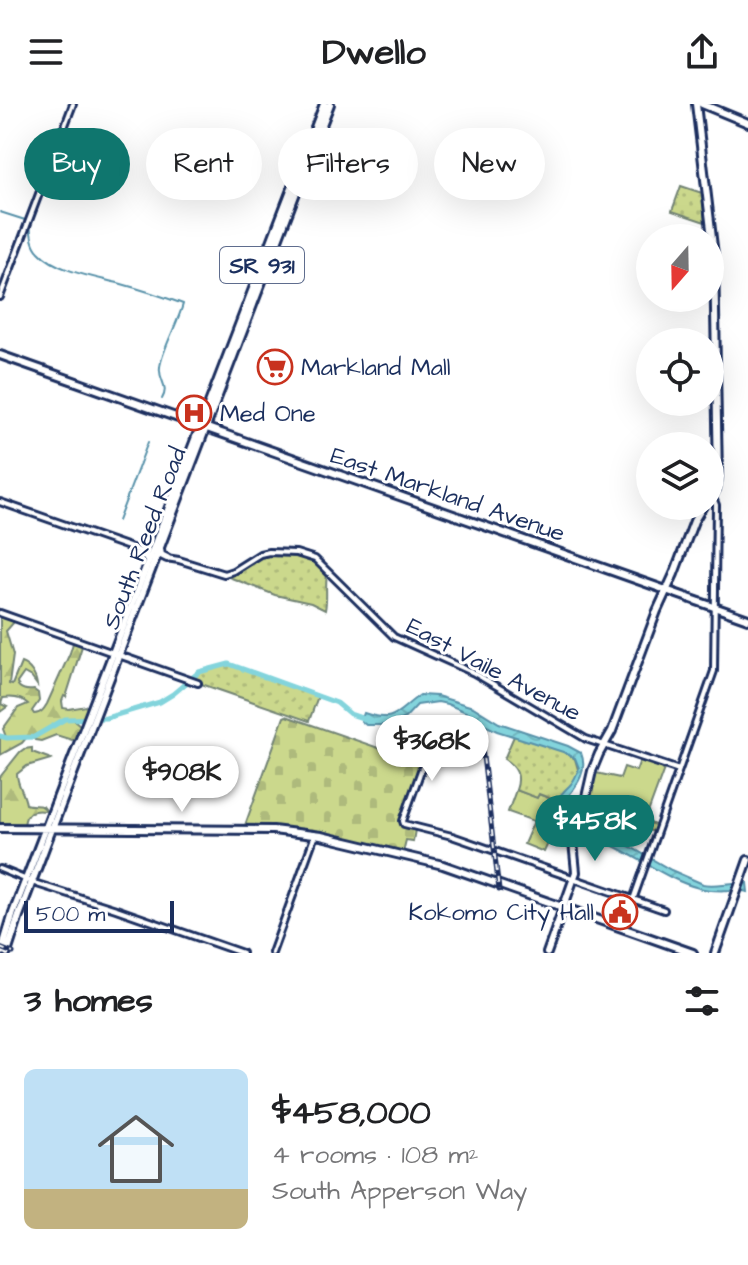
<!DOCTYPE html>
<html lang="en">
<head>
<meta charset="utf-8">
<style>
	body { margin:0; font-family:"Architects Daughter",sans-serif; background:#f2f2f2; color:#202124; height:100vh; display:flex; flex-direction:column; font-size:30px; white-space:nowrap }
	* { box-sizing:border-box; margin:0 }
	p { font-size:26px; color:#757577 }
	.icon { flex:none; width:44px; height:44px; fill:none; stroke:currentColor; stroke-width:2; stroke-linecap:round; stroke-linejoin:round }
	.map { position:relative; height:849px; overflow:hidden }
	.sheet { display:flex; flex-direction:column; background:#fff; flex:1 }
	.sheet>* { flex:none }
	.top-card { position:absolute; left:24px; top:24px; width:700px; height:72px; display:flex; gap:16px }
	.needle { width:52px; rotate:200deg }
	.buttons { position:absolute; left:636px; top:120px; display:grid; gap:16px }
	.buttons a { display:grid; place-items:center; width:88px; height:88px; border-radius:50%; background:#fff; box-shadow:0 8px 32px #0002; font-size:40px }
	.scale { position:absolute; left:24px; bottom:20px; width:150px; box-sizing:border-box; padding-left:8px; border:4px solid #1b2f5e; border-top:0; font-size:22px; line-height:28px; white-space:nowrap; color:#1b2f5e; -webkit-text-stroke:6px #fff; paint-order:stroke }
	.price { position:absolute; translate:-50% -68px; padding:0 18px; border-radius:28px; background:#fff; color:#222; font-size:26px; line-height:52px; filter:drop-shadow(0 2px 4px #0008) }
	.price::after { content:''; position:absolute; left:50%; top:48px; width:24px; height:18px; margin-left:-12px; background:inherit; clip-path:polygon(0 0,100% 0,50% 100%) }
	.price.current { background:#0f766e; color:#fff }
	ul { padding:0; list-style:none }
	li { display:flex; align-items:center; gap:24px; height:200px; padding:0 24px }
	li span { display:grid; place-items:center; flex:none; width:224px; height:160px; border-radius:12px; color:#555 }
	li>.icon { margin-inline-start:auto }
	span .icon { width:96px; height:96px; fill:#fffc; stroke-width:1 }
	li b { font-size:34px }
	h2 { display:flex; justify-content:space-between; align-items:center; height:96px; padding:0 24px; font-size:34px }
	.pill { padding:0 28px; border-radius:36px; background:#fff; box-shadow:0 8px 32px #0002; font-size:28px; line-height:72px }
	.pill.current { background:#0f766e; color:#fff }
	header { display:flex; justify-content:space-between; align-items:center; height:104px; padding:0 24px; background:#fff; font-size:36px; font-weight:700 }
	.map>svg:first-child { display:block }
	.grass { fill:#cbd88c; stroke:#738475; stroke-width:2 }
	.forest { fill:url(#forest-firs); stroke:#738475; stroke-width:2 }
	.cemetery { fill:url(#cemetery-stones); stroke:#738475; stroke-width:2 }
	.park { fill:url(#park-dots); stroke:#738475; stroke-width:2 }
	.water { fill:url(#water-waves); stroke:#5992aa; stroke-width:2 }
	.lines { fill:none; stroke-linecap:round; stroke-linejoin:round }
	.stream { stroke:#5992aa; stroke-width:2 }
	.river { stroke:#83d4dc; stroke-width:5 }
	.minor-casing { stroke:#1b2f5e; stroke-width:10 }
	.major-casing { stroke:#1b2f5e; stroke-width:12 }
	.minor { stroke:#fff; stroke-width:4 }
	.major { stroke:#fff; stroke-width:6 }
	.rail-casing { stroke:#1b2f5e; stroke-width:5 }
	.rail { stroke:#fff; stroke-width:2; stroke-dasharray:6; stroke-linecap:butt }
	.labels { text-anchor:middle; stroke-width:6; stroke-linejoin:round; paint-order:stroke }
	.shield { fill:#fff; stroke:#5f6d8e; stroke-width:2 }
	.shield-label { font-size:22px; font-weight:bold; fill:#1b2f5e }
	.poi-label { font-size:24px; fill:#1b2f5e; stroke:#fff; text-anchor:start }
	.street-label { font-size:24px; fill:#1b2f5e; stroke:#fff }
</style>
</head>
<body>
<header><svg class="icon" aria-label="menu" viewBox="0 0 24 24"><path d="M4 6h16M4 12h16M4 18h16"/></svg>Dwello<svg class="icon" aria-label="share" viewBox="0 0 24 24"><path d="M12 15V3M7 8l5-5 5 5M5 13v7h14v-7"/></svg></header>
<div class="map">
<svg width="748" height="849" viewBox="0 0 748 849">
	<defs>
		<pattern id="forest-firs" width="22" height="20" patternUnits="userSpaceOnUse" patternTransform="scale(2)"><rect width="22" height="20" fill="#cbd88c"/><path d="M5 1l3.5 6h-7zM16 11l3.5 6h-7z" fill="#aeba7b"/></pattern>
		<pattern id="cemetery-stones" width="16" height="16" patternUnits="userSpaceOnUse" patternTransform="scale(2)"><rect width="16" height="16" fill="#cbd88c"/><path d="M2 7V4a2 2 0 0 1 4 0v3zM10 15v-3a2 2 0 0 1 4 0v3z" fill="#aeba7b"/></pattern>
		<pattern id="park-dots" width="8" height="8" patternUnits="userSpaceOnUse" patternTransform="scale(2)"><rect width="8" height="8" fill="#cbd88c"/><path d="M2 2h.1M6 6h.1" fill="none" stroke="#aeba7b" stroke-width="1.8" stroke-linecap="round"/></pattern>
		<pattern id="water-waves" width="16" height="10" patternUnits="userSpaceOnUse" patternTransform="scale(2)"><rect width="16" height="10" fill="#83d4dc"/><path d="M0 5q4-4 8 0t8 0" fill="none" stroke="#71b6bf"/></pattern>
	</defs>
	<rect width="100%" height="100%" fill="#fff"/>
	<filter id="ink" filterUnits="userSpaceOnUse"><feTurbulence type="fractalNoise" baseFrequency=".0125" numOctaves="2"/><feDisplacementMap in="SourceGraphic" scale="16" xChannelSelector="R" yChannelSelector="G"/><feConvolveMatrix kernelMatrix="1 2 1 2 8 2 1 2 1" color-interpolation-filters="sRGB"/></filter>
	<g filter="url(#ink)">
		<path class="grass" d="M640,656L664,665L645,717L657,722L654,728L628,719L623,727L586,714L596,669L620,674L624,663L636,667Z
			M516,686L536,693L538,690L557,697L561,711L544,748L524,740L534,717L508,708Z"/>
		<path class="forest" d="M0,511L15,517L6,527L13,551L9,580L12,581L21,559C30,562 36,572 37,581L31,573L24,569L17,579C19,586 28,587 34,586L38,589L39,597L32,607L34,610C41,610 44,605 47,600L70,549L73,539L81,540L82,542L66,593L64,592L62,597L63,604L69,605L86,602L88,606C85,614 81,614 73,615L82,623L77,633L72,636L56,631L41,637L35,636L33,633H27L22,639L0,651V632L6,633L3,625L18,604L28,600C21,593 11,593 3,594L1,600L7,603L0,608Z
			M32,644V648L51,655L27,662L17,670C17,681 24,688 26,700C33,703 43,698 46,707C33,705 25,707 24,722L0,719V673L20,648L24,645Z"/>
		<path class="cemetery" d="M286,612L422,659L400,718L402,722L415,726L413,737L406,736L403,748L314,728L244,724L284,613Z"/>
		<path class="park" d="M681,82L702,89L705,118L672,107Z
			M277,447L309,452L328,466C324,479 328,492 325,506L311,499L275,491L221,470H227L255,453Z
			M229,560L318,592L309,617L190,576L199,568Z
			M514,632L563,647L575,655L579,669L562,699L539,690L537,694L516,686C521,672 517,663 504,655Z"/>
		<path class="water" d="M420,591L437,592L473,603L499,619L568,642L581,649C588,666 578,680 567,694L569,717L583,725L622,738L671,766L703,780C717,783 732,777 747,779L748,788C731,784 715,789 699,784C667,776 639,753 609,740C596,735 580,733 569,723C563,717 560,709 559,701C558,690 565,687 571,680C575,675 577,670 579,664L575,654L563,648L497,627L474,616L466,608L447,600L438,598L417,601L405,614L388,621H366L361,617L364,609C397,620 396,607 420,591Z"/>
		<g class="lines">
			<path class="stream" d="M0,108L25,116
				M30,118C31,128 31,140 39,148C56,167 94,173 118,179C140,185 162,192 183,200C178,219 162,246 160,263C158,276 170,282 162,295
				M118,417L148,338"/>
			<path class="river" d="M0,632L7,634L34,633L65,615L106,614L160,598L173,590L199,568L229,560L337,599L350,610L368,616"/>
			<g class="minor-casing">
				<path id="minor" d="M0,193L73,0
					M0,398L143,448
					M166,454L179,456L224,470L233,467L260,450L269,448L296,449L315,455L394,533L474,569L586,635L679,666
					M0,509L198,579
					M424,658L403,717L404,720L452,732L664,806
					M0,765L37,780L116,805L242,849
					M623,824L714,567L716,401L712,391
					M272,849L315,731"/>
			</g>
			<g class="major-casing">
				<path id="major" d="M696,0L714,151L718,373L716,385L710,396
					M702,0L748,19
					M0,251L748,515
					M160,445L161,451L167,454
					M140,448L145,451L148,458
					M0,724L273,726L321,732L443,761L693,849
					M1,849L13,809L324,0
					M7,849L19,812L52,725L330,0
					M547,849L576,768L573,738L581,715L592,667L599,650L612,627L657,507L674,470L694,417L703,402
					M715,849L748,756"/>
			</g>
			<use href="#minor" class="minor"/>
			<use href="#major" class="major"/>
			<g class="rail-casing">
				<path id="rail" d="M479,619L499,786
					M0,844L13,849"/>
			</g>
			<use href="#rail" class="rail"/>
		</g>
	</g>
	<defs>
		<g id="supermarket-ring" transform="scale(1.8)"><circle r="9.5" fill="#fff" stroke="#c8321e" stroke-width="1.5"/><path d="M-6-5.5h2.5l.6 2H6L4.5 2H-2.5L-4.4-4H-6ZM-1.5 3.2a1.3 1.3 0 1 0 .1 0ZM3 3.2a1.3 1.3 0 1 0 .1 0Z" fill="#c8321e"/></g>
		<g id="hospital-ring" transform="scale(1.8)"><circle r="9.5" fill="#fff" stroke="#c8321e" stroke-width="1.5"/><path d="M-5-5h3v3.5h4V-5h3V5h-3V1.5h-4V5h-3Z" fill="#c8321e"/></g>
		<g id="civic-ring" transform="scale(1.8)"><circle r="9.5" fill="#fff" stroke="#c8321e" stroke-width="1.5"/><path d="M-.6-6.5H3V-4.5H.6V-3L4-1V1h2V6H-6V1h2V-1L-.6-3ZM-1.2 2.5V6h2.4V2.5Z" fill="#c8321e"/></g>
	</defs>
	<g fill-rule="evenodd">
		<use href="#supermarket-ring" x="275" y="263"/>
		<use href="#hospital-ring" x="194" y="309"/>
		<use href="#civic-ring" x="620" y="808"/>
	</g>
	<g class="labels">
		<rect class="shield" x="220" y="143" width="84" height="36" rx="6"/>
		<g class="shield-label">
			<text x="262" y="169">SR 931</text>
		</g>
		<g class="poi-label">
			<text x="301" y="271">Markland Mall</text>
			<text x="220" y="317">Med One</text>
			<text x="594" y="816" text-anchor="end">Kokomo City Hall</text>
		</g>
		<g class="street-label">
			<text transform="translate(448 390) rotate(19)" y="8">East Markland Avenue</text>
			<text transform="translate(144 434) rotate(-69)" y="8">South Reed Road</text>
			<text transform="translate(494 565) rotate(28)" y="8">East Vaile Avenue</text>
		</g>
	</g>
</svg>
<div class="buttons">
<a><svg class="needle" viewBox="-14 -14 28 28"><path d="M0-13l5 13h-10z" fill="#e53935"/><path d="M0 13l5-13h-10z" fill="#757577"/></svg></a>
<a><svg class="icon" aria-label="locate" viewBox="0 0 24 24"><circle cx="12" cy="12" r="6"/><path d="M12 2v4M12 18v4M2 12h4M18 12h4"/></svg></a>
<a><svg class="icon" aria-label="layers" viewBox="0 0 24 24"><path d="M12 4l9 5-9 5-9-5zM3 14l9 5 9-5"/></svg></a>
</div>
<div class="scale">500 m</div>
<b class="price" style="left:432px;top:679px">$368K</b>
<b class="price" style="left:182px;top:710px">$908K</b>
<b class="price current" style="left:595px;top:759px">$458K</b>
<div class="top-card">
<a class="pill current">Buy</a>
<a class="pill">Rent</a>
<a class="pill">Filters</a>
<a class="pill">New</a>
</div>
</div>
<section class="sheet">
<h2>3 homes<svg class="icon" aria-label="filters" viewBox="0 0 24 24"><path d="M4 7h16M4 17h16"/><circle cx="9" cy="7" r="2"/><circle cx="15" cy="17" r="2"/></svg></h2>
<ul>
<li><span style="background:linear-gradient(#bfe0f5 75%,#c2b280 0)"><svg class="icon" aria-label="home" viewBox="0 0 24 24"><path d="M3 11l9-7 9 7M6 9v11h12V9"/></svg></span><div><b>$458,000</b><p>4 rooms · 108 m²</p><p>South Apperson Way</p></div></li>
</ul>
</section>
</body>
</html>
